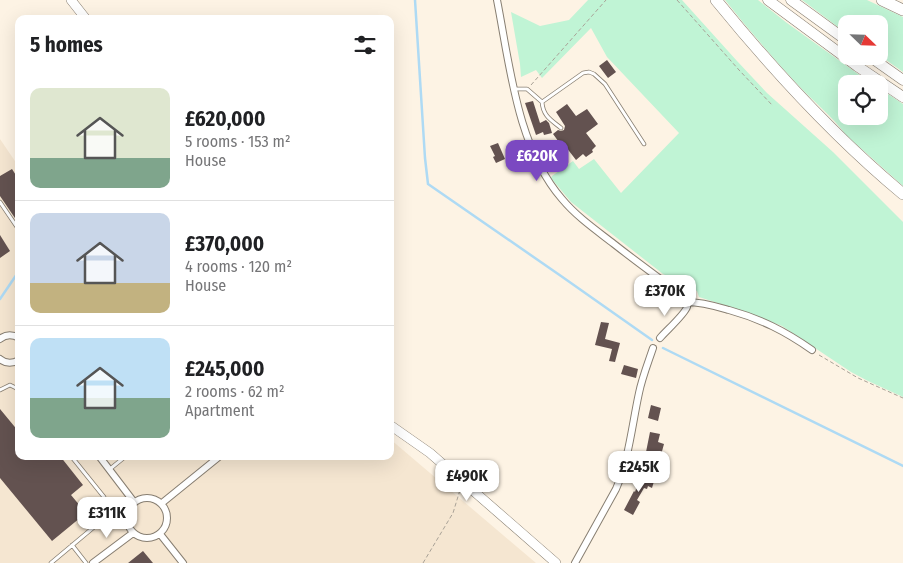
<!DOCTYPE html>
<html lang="en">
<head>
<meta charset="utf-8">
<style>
	body { margin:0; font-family:"Fira Sans Condensed",sans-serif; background:#f2f2f2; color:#202124; height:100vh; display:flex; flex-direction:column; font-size:19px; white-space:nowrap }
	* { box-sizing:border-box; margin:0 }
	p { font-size:16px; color:#757577 }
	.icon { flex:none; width:28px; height:28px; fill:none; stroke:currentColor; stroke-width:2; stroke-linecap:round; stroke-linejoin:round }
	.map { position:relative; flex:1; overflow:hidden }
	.sheet { position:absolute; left:15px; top:15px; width:379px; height:445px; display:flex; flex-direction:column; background:#fff; border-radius:10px; box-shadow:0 5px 20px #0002 }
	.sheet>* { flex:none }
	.needle { width:32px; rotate:113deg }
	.fabs { position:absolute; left:838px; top:15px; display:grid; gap:10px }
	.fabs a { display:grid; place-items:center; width:50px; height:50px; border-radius:10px; background:#fff; box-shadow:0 5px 20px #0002; font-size:25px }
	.price { position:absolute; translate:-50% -42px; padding:0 11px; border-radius:10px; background:#fff; color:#222; font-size:16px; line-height:32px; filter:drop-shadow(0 1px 2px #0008) }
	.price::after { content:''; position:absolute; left:50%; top:30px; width:15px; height:11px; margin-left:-8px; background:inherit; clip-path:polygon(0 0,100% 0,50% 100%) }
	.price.selected { background:#7b49c1; color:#fff }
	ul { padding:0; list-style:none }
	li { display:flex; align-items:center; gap:15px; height:125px; padding:0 15px }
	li+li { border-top:1px solid #e0e0e0 }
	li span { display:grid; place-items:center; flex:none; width:140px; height:100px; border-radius:10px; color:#555 }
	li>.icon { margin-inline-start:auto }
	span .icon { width:60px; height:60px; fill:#fffc; stroke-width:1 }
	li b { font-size:21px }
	h2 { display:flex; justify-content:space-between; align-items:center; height:60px; padding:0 15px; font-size:21px }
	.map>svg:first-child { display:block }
	.built { fill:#f5e6d1 }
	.green { fill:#c0f4d5 }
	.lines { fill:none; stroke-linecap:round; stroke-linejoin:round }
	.stream { stroke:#aedaf4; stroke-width:2.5 }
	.building { fill:#635250 }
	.service-casing { stroke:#877e71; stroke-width:4.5 }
	.minor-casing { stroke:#877e71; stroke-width:8 }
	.tertiary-casing { stroke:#877e71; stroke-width:10 }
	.primary-casing { stroke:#877e71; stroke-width:11 }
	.trunk-casing { stroke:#877e71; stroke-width:12 }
	.path { stroke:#a9a297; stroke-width:1; stroke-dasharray:4 2.5; stroke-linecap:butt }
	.service { stroke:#fff; stroke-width:3 }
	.minor { stroke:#fff; stroke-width:6 }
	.tertiary { stroke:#fff; stroke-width:9 }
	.primary { stroke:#fff; stroke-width:10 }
	.trunk { stroke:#fff; stroke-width:11 }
</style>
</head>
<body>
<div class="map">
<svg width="903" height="563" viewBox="0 0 903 563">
	<rect width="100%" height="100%" fill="#fdf3e4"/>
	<path class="built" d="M0,139L19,167V456H390V439L536,563H0Z"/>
	<path class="green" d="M588,0H682L737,61L767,93L833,152L903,222V397L868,381L851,372L782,326L745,312L699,297L697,291L663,274L571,202L551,178L552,176L573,161L579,169L594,159L621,193L679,133L607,57L591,28L542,78L536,70L521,77L520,64L511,12L540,26L569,20Z
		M725,0H758L787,23L872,84H846V116H879V88L903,104V186L846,135C833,117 814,102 798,85C773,58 748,29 725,0Z
		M802,0H867L903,17V72L879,55V24H846V33Z"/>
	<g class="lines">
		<path class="stream" d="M415,0L425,158L428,184L561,276L652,340
			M0,299L19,271
			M663,348L903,466"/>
	</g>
	<path class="building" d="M607,60L616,72L608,78L599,66Z
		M533,101L540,123L546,120L549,123L552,133L544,135L543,132L536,135L525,103Z
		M567,104L576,116L587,109L598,124L586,133L596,146L592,150L593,152L586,157L583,154L576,160L566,147L564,149L553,134L558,130L561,131L564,130L565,126L556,112Z
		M498,143L505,159L496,163L493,157L495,156L490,146Z
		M12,169L19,180V224L0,196V176Z
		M0,235L10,251L0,258Z
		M601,322L609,323L605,339L620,343L615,362L609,361L612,349L595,345Z
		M624,365L638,369L636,378L621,374Z
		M651,405L661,408L658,421L648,418Z
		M0,409L19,432V456H60L83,485L71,495L86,513L52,541L0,478Z
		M650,432L660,434L658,442L664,444L661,455L646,452Z
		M641,474L655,478L652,488L648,486L647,489L644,488L637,500L640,502L633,515L624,510L634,491L635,492Z
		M143,551L153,563H128Z"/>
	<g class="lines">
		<g class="service-casing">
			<path id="service" d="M515,89H527L542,102L583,73L589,72L594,74L605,84L644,144
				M542,102C543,116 551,120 561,128
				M0,202L19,230
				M0,390L10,385L16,388L19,392
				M110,469L126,456
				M72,545L86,563
				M51,563L100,522C105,514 107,507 104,497L71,456"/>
		</g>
		<g class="minor-casing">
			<path id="minor" d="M497,0C510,66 517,147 562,199C577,217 596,230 614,244C637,262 660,279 684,296C686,299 688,302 687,307C685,314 666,331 660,338
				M687,302C702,302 715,306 729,310C761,319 785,331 812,350
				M0,339C6,334 12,334 19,338
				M0,359C6,364 12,364 19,360
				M99,456L134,502
				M127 518a20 20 0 1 1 40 0a20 20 0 1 1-40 0Z
				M162,503L220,456
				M160,534L183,563
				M93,563L133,533
				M575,563L616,489C629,459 632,425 639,393C642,378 648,363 653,348"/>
		</g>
		<g class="tertiary-casing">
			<path id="tertiary" d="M71,0L86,19
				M390,425L430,453L556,563"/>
		</g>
		<g class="primary-casing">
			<path id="primary" d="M768,0L857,66L903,97
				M791,0L846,40
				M869,56L903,80"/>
		</g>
		<g class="trunk-casing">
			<path id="trunk" d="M716,0C773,70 833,136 903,194
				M882,0L903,10"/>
		</g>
		<path class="path" d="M677,0L739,70L773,106
			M531,85L606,0
			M819,355L858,378L903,398
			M423,563L453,513L460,490"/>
		<use href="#service" class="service"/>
		<use href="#minor" class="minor"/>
		<use href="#tertiary" class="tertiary"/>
		<use href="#primary" class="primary"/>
		<use href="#trunk" class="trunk"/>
	</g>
</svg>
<div class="fabs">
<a><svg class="needle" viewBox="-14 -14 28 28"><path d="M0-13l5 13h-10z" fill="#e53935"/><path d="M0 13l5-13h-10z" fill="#757577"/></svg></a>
<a><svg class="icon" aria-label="locate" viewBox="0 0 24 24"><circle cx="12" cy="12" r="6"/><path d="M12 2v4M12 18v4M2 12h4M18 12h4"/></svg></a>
</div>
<b class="price selected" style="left:537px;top:182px">£620K</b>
<b class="price" style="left:665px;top:317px">£370K</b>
<b class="price" style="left:639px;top:493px">£245K</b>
<b class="price" style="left:467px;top:502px">£490K</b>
<b class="price" style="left:107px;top:539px">£311K</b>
<section class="sheet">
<h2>5 homes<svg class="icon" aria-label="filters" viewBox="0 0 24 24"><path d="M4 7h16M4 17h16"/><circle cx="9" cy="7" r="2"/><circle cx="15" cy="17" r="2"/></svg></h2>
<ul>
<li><span style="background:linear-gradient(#dfe7d0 70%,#7fa58c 0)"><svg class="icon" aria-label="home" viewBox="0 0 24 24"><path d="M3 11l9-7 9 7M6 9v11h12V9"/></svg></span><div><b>£620,000</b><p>5 rooms · 153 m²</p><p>House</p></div></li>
<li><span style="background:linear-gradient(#c9d6e8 70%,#c2b280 0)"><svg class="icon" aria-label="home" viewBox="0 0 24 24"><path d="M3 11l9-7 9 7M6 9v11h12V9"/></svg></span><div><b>£370,000</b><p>4 rooms · 120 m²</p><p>House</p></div></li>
<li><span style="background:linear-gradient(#bfe0f5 60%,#7fa58c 0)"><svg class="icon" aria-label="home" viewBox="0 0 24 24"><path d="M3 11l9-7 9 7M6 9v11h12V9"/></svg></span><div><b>£245,000</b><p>2 rooms · 62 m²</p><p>Apartment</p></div></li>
</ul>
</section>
</div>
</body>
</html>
